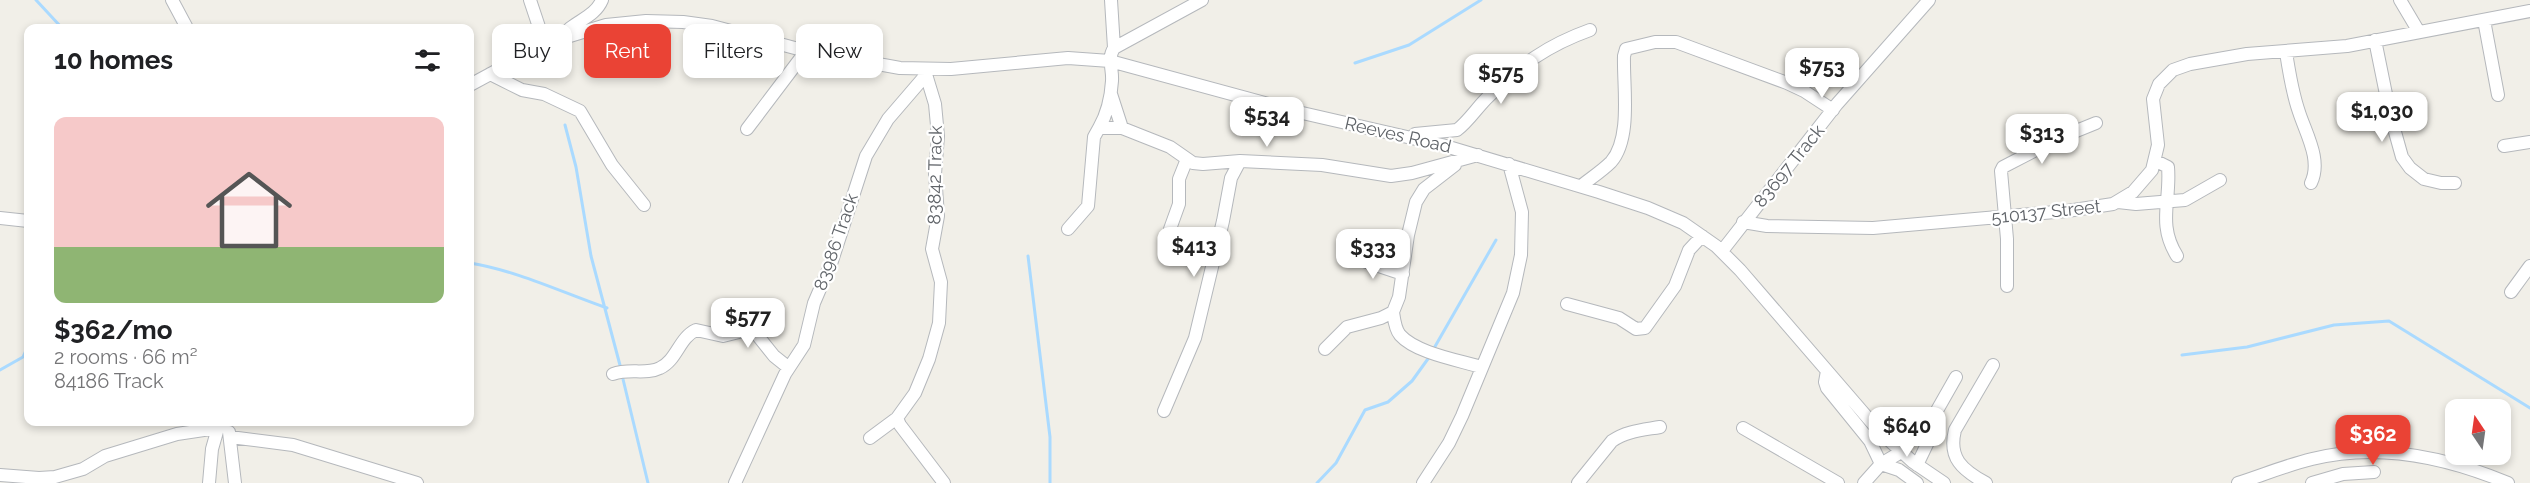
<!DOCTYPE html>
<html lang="en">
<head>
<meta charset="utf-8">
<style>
	body { margin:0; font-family:Raleway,sans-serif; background:#f6f6f6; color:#202124; height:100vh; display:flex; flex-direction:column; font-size:22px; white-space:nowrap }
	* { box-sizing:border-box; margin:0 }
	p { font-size:20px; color:#757577 }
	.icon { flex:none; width:33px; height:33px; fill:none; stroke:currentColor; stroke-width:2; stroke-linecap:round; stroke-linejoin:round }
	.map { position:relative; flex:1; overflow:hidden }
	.panel { position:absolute; left:24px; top:24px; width:450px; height:402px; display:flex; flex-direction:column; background:#fff; border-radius:12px; box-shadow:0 3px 9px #0003 }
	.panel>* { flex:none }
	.banner { position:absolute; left:492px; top:24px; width:570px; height:54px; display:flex; gap:12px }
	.needle { width:39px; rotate:347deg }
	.tools { position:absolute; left:2445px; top:399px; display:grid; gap:12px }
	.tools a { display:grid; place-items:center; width:66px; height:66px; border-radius:12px; background:#fff; box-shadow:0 3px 9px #0003; font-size:30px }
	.price { position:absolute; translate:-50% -51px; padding:0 14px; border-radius:12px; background:#fff; color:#222; font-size:20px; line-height:39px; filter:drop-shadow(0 2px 3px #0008) }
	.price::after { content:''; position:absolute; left:50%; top:36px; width:18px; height:14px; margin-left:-9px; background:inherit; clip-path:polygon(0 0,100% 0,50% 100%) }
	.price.current { background:#ea4335; color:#fff }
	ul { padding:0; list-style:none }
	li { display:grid; align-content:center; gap:12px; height:318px; padding:0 30px }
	li span { display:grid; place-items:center; height:186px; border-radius:12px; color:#555 }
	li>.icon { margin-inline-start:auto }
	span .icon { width:108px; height:108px; fill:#fffc; stroke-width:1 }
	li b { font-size:26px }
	h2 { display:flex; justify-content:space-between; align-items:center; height:72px; padding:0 30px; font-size:26px }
	.pill { padding:0 21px; border-radius:12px; background:#fff; box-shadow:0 3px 9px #0003; font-size:21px; line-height:54px }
	.pill.current { background:#ea4335; color:#fff }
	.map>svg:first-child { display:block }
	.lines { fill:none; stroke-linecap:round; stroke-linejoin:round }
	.stream { stroke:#aadaff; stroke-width:3 }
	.minor-casing { stroke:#b5b8bc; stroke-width:14 }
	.minor { stroke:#fff; stroke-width:12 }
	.labels { text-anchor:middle; stroke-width:4.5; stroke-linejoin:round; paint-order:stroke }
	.street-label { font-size:18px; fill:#5f6368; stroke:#fff }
</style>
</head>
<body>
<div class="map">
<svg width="2530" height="483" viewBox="0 0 2530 483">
	<rect width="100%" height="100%" fill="#f1efe8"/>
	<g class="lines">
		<path class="stream" d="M36,0L62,28
			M1355,63L1409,45L1481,0
			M565,125L576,167L591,256L621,369
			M1028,256L1050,437V483
			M470,263C518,271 561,292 607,308
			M1433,350L1496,240
			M2182,355L2247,347L2334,325L2389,321L2530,408
			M0,370L23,357L28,346
			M622,375L648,483
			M1317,483L1336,463L1365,410L1388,402L1412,381L1430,356"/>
		<g class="minor-casing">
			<path id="minor" d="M172,0L187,28
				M530,0L545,45
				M1111,0L1114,48
				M1202,0L1114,48C1107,59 1113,69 1112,81C1111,98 1107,114 1099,128H1122L1170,147L1193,163L1203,164L1240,161L1322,165L1391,176L1412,173L1478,155
				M2400,0L2419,32
				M2484,20L2498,95
				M561,38C572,21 594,19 602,0
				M2375,40L2390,114L2402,157L2410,168L2424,179L2441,183H2455
				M2286,52C2289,72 2292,92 2299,112C2306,134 2322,160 2311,183
				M490,74L522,90L544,94L580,111L612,165L644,205
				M470,85L529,53L560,39L606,25L646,21L683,22L712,26L806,51L900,68L951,69L1068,58L1110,61L1298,112L1442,145L1599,192L1648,208L1683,223L1716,246L1740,270L1879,431L1913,462L1944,483
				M1111,94L1122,128
				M747,129L806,51
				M1415,134L1457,130C1469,121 1478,106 1489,96C1520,65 1548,45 1590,30
				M2504,146L2530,142
				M2156,161L2168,167C2171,201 2157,224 2177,256
				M1581,186C1591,178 1602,171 1611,162C1632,138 1623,86 1624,56L1626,49L1655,42H1676L1787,83L1804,91L1833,110
				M2118,202L2136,204L2185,200L2220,180
				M0,218L28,221
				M1743,222L1767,226L1873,228L2067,211L2113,204L2133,192L2152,170L2158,145L2153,99L2159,84L2173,70L2190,64L2247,54L2347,46L2530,11
				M1068,229L1088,206L1094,137L1099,128
				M1170,229L1179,204V179L1187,159
				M1722,251L1837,104L1929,0
				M1352,257L1403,274
				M2007,286V239L2001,171L2003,167L2059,138L2096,123
				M2511,292L2530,266
				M1567,304L1619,318L1636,329L1645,328L1675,286L1689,250L1702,236
				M721,306L746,321L774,356L789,368
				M1393,312C1394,319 1395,329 1400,335C1416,353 1458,360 1481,367
				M1325,349L1347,327L1381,318L1393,312L1399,297L1408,235L1416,202L1424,189L1455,165
				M1827,371L1825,382L1827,388L1870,441L1881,464
				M613,374C629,368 646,375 660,368C677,360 679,338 696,330L723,336L751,329
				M1164,411L1195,338L1223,221L1231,178L1240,161
				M897,418L900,425L944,483
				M1743,428L1838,483
				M229,432L235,483
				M230,437L293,445L417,483
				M870,438L897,418L915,393L929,359L939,323L941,282L932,249L938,216L935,174L938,136L935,104L925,71
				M1881,464L1899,470L1917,483
				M1917,465L1930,438L1931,421L1956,377
				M0,475L39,478L55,477L83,469L105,456L177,434L217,428L224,422
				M209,483L212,449L218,428
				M735,483L785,374L804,345L814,303L832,261L866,156L888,119L925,76
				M1423,483L1449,443L1462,416L1513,293L1521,255L1522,212L1509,164
				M1578,483L1612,441C1626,431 1643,430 1660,427
				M1864,483L1881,464L1901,452
				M1986,483C1962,470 1948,458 1955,430L1993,365
				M2238,483C2263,475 2287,465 2312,459C2379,442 2446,457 2508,483
				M2312,483L2343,474L2374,472"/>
		</g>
		<use href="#minor" class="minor"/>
	</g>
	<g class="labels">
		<g class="street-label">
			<text transform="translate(1398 135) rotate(13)" y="6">Reeves Road</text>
			<text transform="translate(1789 166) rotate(-51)" y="6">83697 Track</text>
			<text transform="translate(935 175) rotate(-89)" y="6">83842 Track</text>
			<text transform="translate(2046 212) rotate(-6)" y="6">510137 Street</text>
			<text transform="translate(836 242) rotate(-71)" y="6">83986 Track</text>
		</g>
	</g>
</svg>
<div class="tools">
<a><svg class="needle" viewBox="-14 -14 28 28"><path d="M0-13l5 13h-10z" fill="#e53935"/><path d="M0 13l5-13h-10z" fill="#757577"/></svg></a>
</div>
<b class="price" style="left:1822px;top:99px">$753</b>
<b class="price" style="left:1501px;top:105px">$575</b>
<b class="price" style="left:2382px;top:143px">$1,030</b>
<b class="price" style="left:1267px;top:148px">$534</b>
<b class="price" style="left:2042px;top:165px">$313</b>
<b class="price" style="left:1194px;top:278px">$413</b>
<b class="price" style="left:1373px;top:280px">$333</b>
<b class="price" style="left:748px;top:349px">$577</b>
<b class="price" style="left:1907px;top:458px">$640</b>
<b class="price current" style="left:2373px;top:466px">$362</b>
<div class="banner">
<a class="pill">Buy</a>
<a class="pill current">Rent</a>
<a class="pill">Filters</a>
<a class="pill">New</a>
</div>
<section class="panel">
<h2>10 homes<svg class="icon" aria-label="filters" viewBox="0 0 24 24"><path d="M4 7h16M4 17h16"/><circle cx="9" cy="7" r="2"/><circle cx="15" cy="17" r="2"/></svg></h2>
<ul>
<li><span style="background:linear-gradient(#f6c9c9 70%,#8fb573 0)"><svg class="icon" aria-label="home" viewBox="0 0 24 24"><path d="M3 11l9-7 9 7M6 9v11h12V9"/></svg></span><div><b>$362/mo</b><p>2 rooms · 66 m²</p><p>84186 Track</p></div></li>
</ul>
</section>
</div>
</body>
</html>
